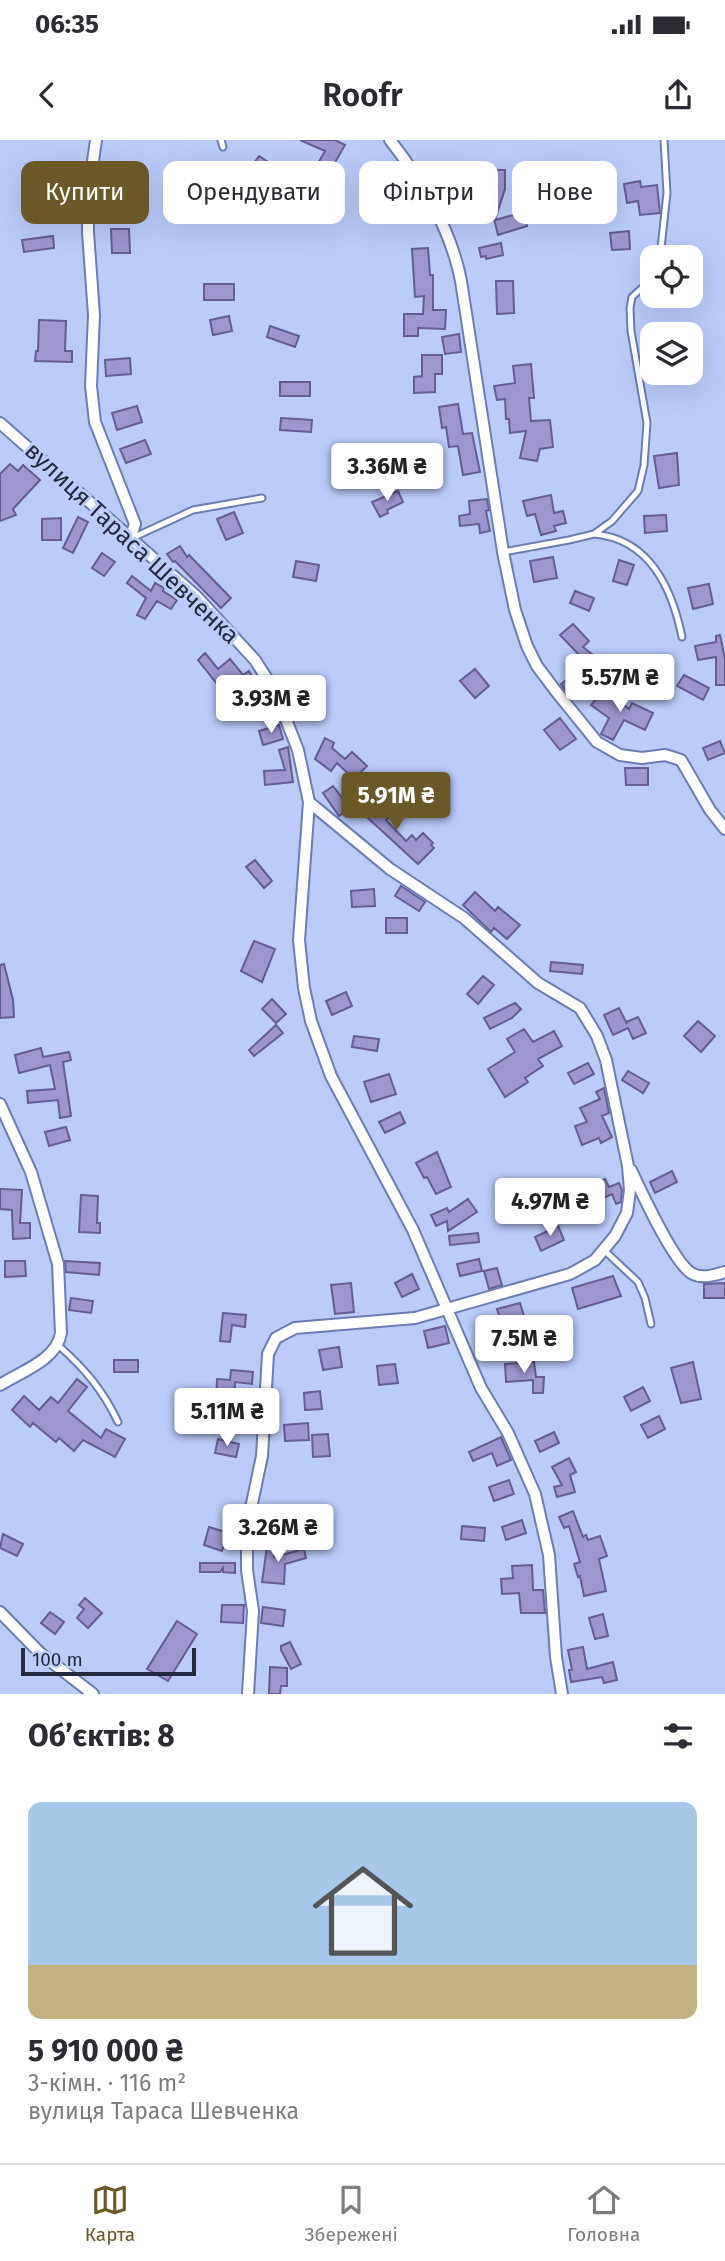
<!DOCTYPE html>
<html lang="uk">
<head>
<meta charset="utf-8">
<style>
	body { margin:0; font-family:"Fira Sans",sans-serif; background:#f2f2f3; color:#2b2b33; height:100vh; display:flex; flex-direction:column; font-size:26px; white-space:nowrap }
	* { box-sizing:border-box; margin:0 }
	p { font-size:23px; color:#7c7c81 }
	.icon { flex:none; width:38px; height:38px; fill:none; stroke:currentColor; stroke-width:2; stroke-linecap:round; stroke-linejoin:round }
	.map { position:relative; height:1554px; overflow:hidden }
	.drawer { display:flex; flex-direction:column; background:#fff; flex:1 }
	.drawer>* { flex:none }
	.guide { position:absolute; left:21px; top:21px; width:684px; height:63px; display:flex; gap:14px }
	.buttons { position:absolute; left:640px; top:105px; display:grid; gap:14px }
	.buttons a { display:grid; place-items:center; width:63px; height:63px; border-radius:14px; background:#fff; box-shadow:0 7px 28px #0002; font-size:35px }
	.scale { position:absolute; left:21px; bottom:18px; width:175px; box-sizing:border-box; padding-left:7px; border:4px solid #232a40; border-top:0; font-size:19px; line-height:24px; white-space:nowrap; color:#232a40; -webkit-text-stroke:5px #bbccfb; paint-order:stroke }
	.price { position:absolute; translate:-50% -60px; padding:0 16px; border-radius:7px; background:#fff; color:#222; font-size:23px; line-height:46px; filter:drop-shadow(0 2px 4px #0008) }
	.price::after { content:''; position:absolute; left:50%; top:42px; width:21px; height:16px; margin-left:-10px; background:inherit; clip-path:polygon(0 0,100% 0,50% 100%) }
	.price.selected { background:#6a5826; color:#fff }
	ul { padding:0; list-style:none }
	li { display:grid; align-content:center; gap:14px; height:371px; padding:0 28px }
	li span { display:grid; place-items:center; height:217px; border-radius:14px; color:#555 }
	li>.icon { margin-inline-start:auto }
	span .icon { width:126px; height:126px; fill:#fffc; stroke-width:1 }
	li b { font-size:30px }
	h2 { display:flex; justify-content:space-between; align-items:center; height:84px; padding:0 28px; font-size:30px }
	.tag { padding:0 24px; border-radius:14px; background:#fff; box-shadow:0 7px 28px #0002; font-size:24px; line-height:63px }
	.tag.selected { background:#6a5826; color:#fff }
	.status { display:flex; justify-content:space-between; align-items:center; height:49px; padding:0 35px; background:#fff; direction:ltr }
	.status svg { height:19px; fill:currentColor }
	header { display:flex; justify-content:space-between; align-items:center; height:91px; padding:0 28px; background:#fff; font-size:32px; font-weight:600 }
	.menu { display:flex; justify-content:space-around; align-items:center; height:98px; border-top:2px solid #e1e1e2; background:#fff; font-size:19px; color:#7c7c81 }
	.menu a { display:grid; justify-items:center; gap:4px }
	.menu .selected { color:#6a5826 }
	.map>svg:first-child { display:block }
	.building { fill:#9e96d1; stroke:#655d93; stroke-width:2 }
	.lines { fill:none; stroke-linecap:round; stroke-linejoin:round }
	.lane-casing { stroke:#6b7db3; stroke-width:9 }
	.street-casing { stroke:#6b7db3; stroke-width:14 }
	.lane { stroke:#fff; stroke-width:5 }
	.street { stroke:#fff; stroke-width:10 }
	.labels { text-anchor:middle; stroke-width:6; stroke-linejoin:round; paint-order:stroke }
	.street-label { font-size:24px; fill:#232a40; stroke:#bbccfb }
</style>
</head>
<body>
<div class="status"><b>06:35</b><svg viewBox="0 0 49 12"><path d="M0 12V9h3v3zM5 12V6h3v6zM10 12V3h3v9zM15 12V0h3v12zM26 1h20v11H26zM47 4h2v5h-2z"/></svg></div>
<header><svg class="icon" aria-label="back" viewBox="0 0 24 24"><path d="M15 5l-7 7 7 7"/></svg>Roofr<svg class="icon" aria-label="share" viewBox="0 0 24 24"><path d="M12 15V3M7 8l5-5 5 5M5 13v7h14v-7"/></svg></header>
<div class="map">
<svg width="725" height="1554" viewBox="0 0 725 1554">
	<rect width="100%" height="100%" fill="#bbccfb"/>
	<path class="building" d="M300,0H335L345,5L322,45L310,38L325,11Z
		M259,16L279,29L271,40L252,26Z
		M456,29L505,30V49L495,80L524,72L527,86L498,95L489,58L493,45L455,44Z
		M401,36L408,44L390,58L383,49Z
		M640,41L641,47L657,45L660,73L640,75L638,61L627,63L624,44Z
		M242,43L263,56L258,64L236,51Z
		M111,89H129L130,113H112Z
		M629,91L630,109L612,110L610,93Z
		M53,96L54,108L24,112L22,100Z
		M501,103L503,115L486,119V116L481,117L479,108Z
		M428,108L430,135H433V170H446L445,189L418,188V196H404V174H423L424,156L415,157L412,109Z
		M496,141H513L514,173L497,174Z
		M204,144H234V160H204Z
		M229,176L232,191L213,195L210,180Z
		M39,180L66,181L65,211H72V222L35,221L36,211H38Z
		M270,186L299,196L295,207L267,197Z
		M459,194L461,212L445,214L442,197Z
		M422,215H442V234H435V252L414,253V237L422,236Z
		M130,218L131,234L106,236L105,220Z
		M531,224L534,258H529L531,281L550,280L553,307L540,309L537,321L520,318L526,291L510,293L509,279H506L505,259L497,260L494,246L515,243L513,226Z
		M280,242H310V256H280Z
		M458,264L463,294L472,293L480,332L463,335L458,306L449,307L446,287L442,288L439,267Z
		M137,266L142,282L117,290L112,273Z
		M281,278L312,280L311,292L280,290Z
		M145,300L151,314L126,323L120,309Z
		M677,313L679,345L659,348L654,316Z
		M10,324L18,331L23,325L40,340L13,369L16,375L0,381V334Z
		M398,351L403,362L387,370L388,373L380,377L372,362Z
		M551,355L554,373L563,371L566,383L554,386L556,391L541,395L535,374L527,376L523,361Z
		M487,359L489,370L486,371L490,391L480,393L479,384L460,386L459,376L470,374L469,361Z
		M234,372L243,393L226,400L217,379Z
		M666,375L667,391L645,393L644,376Z
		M78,377L88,382L73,413L63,408Z
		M61,378V400H42V379Z
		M180,406L187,417L189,415L231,458L221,468L175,421L173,422L167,414Z
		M102,413L115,422L104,436L92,428Z
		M553,417L557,438L534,442L530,421Z
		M619,420L634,425L627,445L613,441Z
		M296,421L319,425L316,441L293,437Z
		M132,436L151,451L155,443L164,448L163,451L177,460L171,469L157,461L145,479L137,475L146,458L127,443Z
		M709,444L713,464L693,469L688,448Z
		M575,451L594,458L589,471L570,463Z
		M573,484L589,501L583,507L618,535L607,549L589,534L567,552L561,544L572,536L574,539L587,523L560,495Z
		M720,495L725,519V545H716V517L698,520L695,506L716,502V496Z
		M205,513L218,529L230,519L243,535L249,531L262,555L244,564L232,541L221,549L198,520Z
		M475,529L489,546L475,558L460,541Z
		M684,535L709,548L703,560L677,546Z
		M604,549L629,569L632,563L653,573L645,590L624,580L613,600L601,594L609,578L591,565Z
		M560,578L576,599L560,610L544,590Z
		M279,585L283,599L263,605L259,591Z
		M325,598L334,603L332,608L345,619L352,612L367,626L354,639L337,623L331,631L315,619Z
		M720,601L725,613L708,620L703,608Z
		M288,607L293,642L265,645L264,631L285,630L279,610Z
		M625,628H648V645H626Z
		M333,646L343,659L349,655L356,664L339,676L323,653Z
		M370,656L391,676L386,680L406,701L412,695L416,700L423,693L433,703L431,705L434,708L418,724L358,669Z
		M255,720L272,741L264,748L246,727Z
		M401,746L425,762L419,771L395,756Z
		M374,749L375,766L352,767L351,751Z
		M475,752L495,771L498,767L520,785L507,799L494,788L491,792L463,765Z
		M386,778H407V793H386Z
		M254,801L275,809L262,842L241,831Z
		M551,822L583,825L582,834L550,831Z
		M4,824L13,860L14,877L0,878V825Z
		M483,836L494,845L478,864L467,854Z
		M346,852L352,866L332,875L326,861Z
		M272,859L286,874L276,883L262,869Z
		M515,863L521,869L512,878L490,889L484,878Z
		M619,868L627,884L626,882L638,877L646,893L633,899L628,888L613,895L604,875Z
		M698,881L715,896L701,912L684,896Z
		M276,885L283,893L254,916L249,910Z
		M524,889L533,902L554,891L562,906L538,919L543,926L525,938L528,942L505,957L488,929L515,912L507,899Z
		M354,896L379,899L377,911L352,907Z
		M41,908L43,917L69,912L71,920L63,922L71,976L60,978L58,960L28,963L27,951L55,949L50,925L19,933L15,915Z
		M588,923L594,934L574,944L568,933Z
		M628,931L649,943L643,953L622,940Z
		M389,934L396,954L371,962L364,942Z
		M604,948L609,973L602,976L612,997L601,1003L599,998L582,1005L575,986L587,982L580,968L600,959L596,952Z
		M400,972L405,983L385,993L379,982Z
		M66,987L70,1000L49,1006L45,992Z
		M437,1012L451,1047L436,1054L427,1037L424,1038L416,1023Z
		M672,1031L677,1042L655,1053L650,1042Z
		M605,1039L609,1047L619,1043L622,1050L621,1062L616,1064L612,1054L590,1064L583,1049Z
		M0,1049L22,1050L20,1083H30V1098L13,1099L12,1070L0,1069Z
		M81,1055L98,1056L97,1083H100V1093L79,1092Z
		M468,1059L477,1072L448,1091L447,1081L436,1086L431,1075L447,1068L449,1072Z
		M558,1086L564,1100L541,1111L535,1097Z
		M478,1093L479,1102L450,1105L449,1096Z
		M479,1119L482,1131L460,1136L457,1124Z
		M5,1121H25L26,1136L5,1137Z
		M65,1121L100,1123L99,1135L66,1132Z
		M497,1128L502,1145L489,1149L484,1131Z
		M412,1134L419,1149L402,1157L395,1143Z
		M613,1136L621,1156L578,1169L572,1148Z
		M351,1143L354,1172L335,1174L331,1145Z
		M725,1143V1158H704V1144Z
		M71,1158L93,1161L91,1173L69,1170Z
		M520,1163L524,1176L501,1182L497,1169Z
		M223,1173L246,1175L245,1187L232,1185L230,1202L220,1201Z
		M445,1186L449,1203L428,1208L424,1191Z
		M339,1207L342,1227L323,1230L319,1210Z
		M114,1220H138V1232H114Z
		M534,1222L536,1237H544L543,1253H533V1240L506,1242L505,1224Z
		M693,1222L701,1259L681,1263L671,1228Z
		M395,1224L398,1243L379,1245L377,1226Z
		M231,1230L253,1232L252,1244L235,1242L234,1265H216L217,1239L230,1240Z
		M77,1239L87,1247L68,1271L101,1298L106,1289L125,1299L115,1317L83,1300L74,1311L59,1298L56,1302L33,1283L30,1287L12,1270L24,1256L39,1270L51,1257L58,1263Z
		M643,1247L650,1261L631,1271L624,1257Z
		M320,1251L322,1269L305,1270L304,1253Z
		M659,1276L665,1289L648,1298L641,1285Z
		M308,1283L309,1300L285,1301L284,1285Z
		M554,1292L559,1303L540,1312L535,1301Z
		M328,1294L330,1316L313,1317L312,1295Z
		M501,1297L511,1320L497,1326L492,1313L473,1321L469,1312Z
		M218,1299L239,1304L236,1317L215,1313Z
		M569,1318L576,1332L570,1335L575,1352L557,1357L554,1347L562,1345L552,1327Z
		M509,1340L514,1354L494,1361L489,1347Z
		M573,1371L583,1397L586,1395L588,1400L600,1396L607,1416L599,1419L606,1451L584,1456L580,1436L578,1437L574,1424L580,1422L569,1386L564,1388L559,1377Z
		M275,1376L300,1382L297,1394L272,1387Z
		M522,1380L526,1393L506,1400L502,1387Z
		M462,1386L485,1388L484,1401L461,1399Z
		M209,1387L228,1393L222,1411L204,1405Z
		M3,1394L23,1404L17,1416L0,1408Z
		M268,1400L274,1401V1417L304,1409L306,1418L285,1424L284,1444L262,1442Z
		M200,1423H235V1433L223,1432V1428L220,1432H200Z
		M532,1425L533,1450H543L545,1473H521L519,1453L502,1454L501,1439L513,1438L512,1426Z
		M85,1458L102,1473L88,1488L77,1478L84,1469L79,1465Z
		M222,1465H244L243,1483L221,1482Z
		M263,1467L285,1470L283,1486L261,1483Z
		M50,1472L64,1482L55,1494L41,1483Z
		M603,1474L608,1496L595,1499L589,1478Z
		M177,1481L197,1494L168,1541L147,1529Z
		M290,1502L301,1524L291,1529L281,1510V1506Z
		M583,1507L587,1529L613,1522L617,1540L604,1543L602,1537L571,1542L569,1530H572L568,1510Z
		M270,1527L287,1528V1546H281L280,1554H269Z"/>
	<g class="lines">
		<g class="lane-casing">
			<path id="lane" d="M221,0L223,7
				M660,117L667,53L664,0
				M594,394C650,399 672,448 682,497
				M130,399L193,370L262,358
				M503,412L569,400L594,394L612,381L638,351L644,325L647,283L631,191L630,168L632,157L653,138
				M605,1111L638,1142L645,1158L651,1184
				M58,1205C84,1228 103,1250 118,1282"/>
		</g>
		<g class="street-casing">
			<path id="street" d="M96,0L88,56V92L94,175L91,246L95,282L135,384L130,399
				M390,0C422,41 451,89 461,141L503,412L515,470L527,506L537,526L555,550L597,602L620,615L642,618L665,615L681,620L710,670L725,689
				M0,283L196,456L255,520L269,542L281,567L298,610L309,662L299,800L304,848L311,881L331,936L413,1090L481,1248L508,1293L535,1354L549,1415L556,1517L562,1554
				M0,964L31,1032L58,1124L61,1193C57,1220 20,1232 0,1245
				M631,1030C641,1051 675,1126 693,1134C703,1139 715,1135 725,1132
				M0,1472L40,1513L93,1554
				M248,1554L253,1471L247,1430V1401L250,1373L262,1316L268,1214L276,1198L295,1188L415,1178L570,1134L595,1120L615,1096L627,1073L630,1050L628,1026L606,920L597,896L580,868L538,843L464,778L390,729L309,662"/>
		</g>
		<use href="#lane" class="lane"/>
		<use href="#street" class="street"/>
	</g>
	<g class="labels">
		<g class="street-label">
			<text transform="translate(132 403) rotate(43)" y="8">вулиця Тараса Шевченка</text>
		</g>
	</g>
</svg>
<div class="buttons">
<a><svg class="icon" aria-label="locate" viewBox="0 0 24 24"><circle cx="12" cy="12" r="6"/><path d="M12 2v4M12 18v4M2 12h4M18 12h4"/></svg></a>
<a><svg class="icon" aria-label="layers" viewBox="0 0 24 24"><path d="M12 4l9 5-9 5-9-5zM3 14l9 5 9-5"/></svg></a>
</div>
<div class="scale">100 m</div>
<b class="price" style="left:387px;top:363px">3.36M ₴</b>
<b class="price" style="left:620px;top:574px">5.57M ₴</b>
<b class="price" style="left:271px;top:595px">3.93M ₴</b>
<b class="price selected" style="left:396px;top:692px">5.91M ₴</b>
<b class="price" style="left:550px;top:1098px">4.97M ₴</b>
<b class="price" style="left:524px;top:1235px">7.5M ₴</b>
<b class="price" style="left:227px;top:1308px">5.11M ₴</b>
<b class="price" style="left:278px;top:1424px">3.26M ₴</b>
<div class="guide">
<a class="tag selected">Купити</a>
<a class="tag">Орендувати</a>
<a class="tag">Фільтри</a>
<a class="tag">Нове</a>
</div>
</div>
<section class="drawer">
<h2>Об’єктів: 8<svg class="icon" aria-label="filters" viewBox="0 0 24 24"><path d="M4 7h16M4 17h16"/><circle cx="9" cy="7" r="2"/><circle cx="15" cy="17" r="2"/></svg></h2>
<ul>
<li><span style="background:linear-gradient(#a9c7e8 75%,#c2b280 0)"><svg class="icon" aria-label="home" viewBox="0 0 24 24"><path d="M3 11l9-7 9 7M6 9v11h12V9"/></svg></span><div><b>5 910 000 ₴</b><p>3-кімн. · 116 m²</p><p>вулиця Тараса Шевченка</p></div></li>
</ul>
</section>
<nav class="menu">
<a class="selected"><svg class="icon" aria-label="map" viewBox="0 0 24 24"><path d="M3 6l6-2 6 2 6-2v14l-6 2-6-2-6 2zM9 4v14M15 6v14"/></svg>Карта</a>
<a><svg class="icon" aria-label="saved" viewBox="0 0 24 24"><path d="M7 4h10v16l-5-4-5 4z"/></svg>Збережені</a>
<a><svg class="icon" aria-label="home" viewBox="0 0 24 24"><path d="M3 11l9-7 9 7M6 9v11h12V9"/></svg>Головна</a>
</nav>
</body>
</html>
